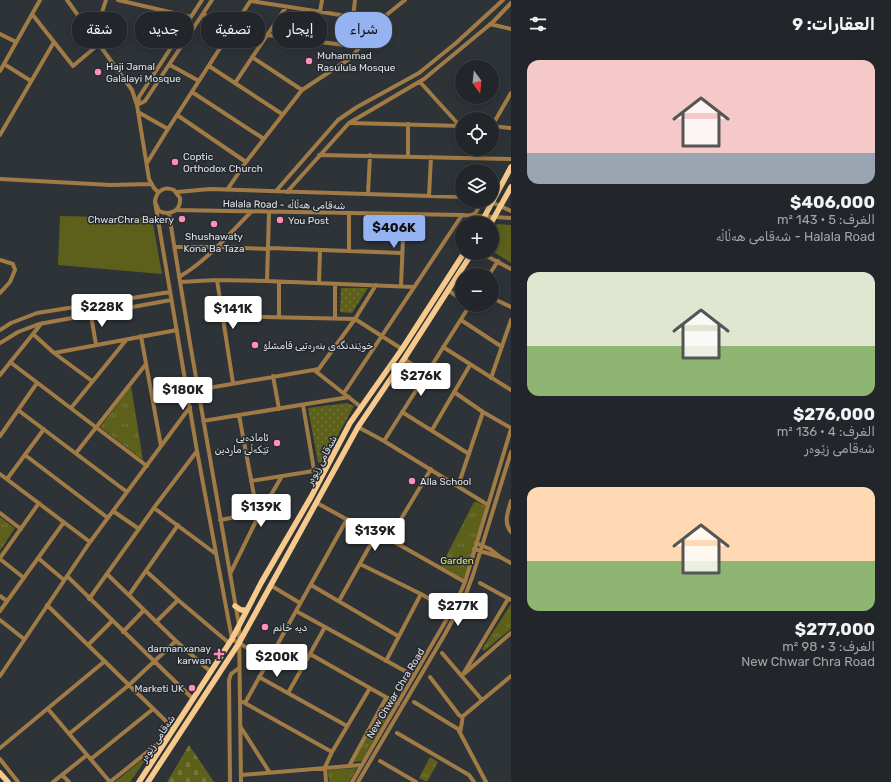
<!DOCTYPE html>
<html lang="ar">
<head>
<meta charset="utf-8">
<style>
	body { margin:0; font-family:Rubik,"Noto Naskh Arabic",sans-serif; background:#2e3236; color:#f1f3f6; direction:rtl; height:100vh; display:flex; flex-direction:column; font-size:15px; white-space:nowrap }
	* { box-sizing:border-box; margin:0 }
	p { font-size:13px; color:#a2a5a8 }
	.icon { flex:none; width:22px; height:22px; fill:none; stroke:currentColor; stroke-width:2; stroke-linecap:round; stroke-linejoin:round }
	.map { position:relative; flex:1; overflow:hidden; direction:ltr }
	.drawer { display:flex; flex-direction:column; background:#22262a; width:380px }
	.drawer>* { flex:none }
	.guide { position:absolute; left:12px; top:12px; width:380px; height:36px; direction:rtl; display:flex; gap:8px }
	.needle { width:26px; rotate:165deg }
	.fabs { position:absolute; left:455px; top:60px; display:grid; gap:8px }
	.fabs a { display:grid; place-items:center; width:44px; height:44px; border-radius:50%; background:#22262a; box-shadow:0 2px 10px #0003,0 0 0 1px #3f4347; font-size:20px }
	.price { position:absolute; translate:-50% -34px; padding:0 9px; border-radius:4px; background:#fff; color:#222; font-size:13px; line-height:26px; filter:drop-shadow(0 1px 2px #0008) }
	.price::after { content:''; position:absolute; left:50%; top:24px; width:12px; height:9px; margin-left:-6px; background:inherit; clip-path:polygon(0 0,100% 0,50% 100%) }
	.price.current { background:#95b2f1; color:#111 }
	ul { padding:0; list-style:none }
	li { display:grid; align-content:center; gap:8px; height:212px; padding:0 16px }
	li span { display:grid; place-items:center; height:124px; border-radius:12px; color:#555 }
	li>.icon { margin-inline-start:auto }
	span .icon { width:72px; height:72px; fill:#fffc; stroke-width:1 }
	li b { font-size:17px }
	h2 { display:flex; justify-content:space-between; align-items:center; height:48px; padding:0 16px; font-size:17px }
	.chip { padding:0 14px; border-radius:16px; background:#22262a; box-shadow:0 2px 10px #0003,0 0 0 1px #3f4347; font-size:14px; line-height:36px }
	.chip.current { background:#95b2f1; color:#111 }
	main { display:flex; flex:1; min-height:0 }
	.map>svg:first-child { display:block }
	.grass { fill:#5d601b }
	.cemetery { fill:url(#cemetery-stones) }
	.park { fill:url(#park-tufts) }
	.garden { fill:url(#garden-dots) }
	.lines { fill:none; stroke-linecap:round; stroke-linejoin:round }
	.minor { stroke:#a07b46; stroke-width:4 }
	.major { stroke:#f7ca8b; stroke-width:5.5 }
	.poi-dot { fill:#ff8eba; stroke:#24292e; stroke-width:1.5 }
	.labels { text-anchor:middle; stroke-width:3; stroke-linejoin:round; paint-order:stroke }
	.poi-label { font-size:10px; fill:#dde0e4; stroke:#24292e; text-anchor:start }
	.street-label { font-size:10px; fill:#dde0e4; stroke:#24292e }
	.park-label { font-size:10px; fill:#e0e861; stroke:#24292e }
</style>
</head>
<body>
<main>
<section class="drawer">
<h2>العقارات: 9<svg class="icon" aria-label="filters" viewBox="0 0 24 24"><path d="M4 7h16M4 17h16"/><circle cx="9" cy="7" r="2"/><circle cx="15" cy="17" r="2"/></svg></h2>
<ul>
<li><span style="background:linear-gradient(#f6c9c9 75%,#9aa5b1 0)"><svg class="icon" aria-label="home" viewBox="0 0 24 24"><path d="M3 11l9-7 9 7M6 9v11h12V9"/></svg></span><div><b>$406,000</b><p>الغرف: 5 · 143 m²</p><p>Halala Road - شەقامی هەڵاڵە</p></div></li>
<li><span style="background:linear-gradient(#dfe7d0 60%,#8fb573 0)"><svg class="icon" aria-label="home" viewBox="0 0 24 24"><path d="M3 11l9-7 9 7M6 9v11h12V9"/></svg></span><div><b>$276,000</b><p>الغرف: 4 · 136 m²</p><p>شەقامی زێوەر</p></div></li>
<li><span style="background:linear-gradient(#ffd9b3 60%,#8fb573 0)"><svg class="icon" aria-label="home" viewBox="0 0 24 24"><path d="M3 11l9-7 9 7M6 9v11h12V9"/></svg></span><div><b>$277,000</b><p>الغرف: 3 · 98 m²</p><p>New Chwar Chra Road</p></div></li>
</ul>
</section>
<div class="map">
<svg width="511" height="782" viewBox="0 0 511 782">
	<defs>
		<pattern id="cemetery-stones" width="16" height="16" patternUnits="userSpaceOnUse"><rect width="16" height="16" fill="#5d601b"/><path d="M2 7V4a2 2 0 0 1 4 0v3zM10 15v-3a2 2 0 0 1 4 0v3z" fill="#74763c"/></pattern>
		<pattern id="park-tufts" width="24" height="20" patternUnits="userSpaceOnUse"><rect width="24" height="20" fill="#5d601b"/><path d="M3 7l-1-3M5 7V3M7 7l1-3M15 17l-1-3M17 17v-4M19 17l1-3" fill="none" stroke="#74763c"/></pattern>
		<pattern id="garden-dots" width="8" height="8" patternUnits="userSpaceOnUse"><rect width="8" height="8" fill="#5d601b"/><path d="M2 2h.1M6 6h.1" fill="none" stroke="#74763c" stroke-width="1.8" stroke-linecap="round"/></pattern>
	</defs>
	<rect width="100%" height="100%" fill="#2e3338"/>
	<path class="grass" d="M60,216L152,218L162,274L58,265Z
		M497,224L511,225V263L492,251V233Z"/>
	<path class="cemetery" d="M189,745L214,782H167Z"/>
	<path class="park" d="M131,386L143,460L100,427Z
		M474,502H477L487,507L464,579L441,566Z
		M0,517L15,528L0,551Z
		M511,604V629L484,651L482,649Z
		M387,701L394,705L362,761L353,762Z
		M151,752L130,782H115Z
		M430,757L438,762L427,782L419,778Z
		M357,768L349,782H329L328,771L329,770Z"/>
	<path class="garden" d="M341,288H368L352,313L340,312Z
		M347,403L354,406L322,464L318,462L308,408Z"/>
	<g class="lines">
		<path class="minor" d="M67,0L132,90L137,105L149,179L154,188L158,192
			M118,0L191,17
			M251,1L379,21
			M320,12L322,0
			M32,14L73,66L99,44
			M203,14L233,28
			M353,17L355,0
			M490,24L511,29
			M0,34L16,42
			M267,35L359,47
			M94,37L106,0
			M252,57L302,90
			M4,64L31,81
			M170,65L199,81
			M209,66L282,114
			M0,71L40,0
			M420,82L460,126
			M235,83L286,7
			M192,92L264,139
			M138,104L139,97L202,0
			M137,105L145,101L212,0
			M138,112L168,129
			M177,115L246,162
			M350,123L462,126
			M492,126L511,93
			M492,126L511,128
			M0,135L54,42
			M319,155L511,159
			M408,156V124
			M147,163L168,129L251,0
			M0,179L111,185L151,184
			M227,190L246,162L302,90L352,57L379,21L405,0
			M276,191L338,120L357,107L419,73L456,43L503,0
			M177,192L210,189L462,197
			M287,192L349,123L424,79L493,22L511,3
			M368,194L370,155
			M429,196L431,157
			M489,201L511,211
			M155,202L159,211C170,216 181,211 180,198L174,190C164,186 156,191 155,202L197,451L232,639L268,660
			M177,210L462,215L511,218
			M169,214L190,343L239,625L241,782
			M471,215C478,213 480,207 475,201
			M175,247H217L269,249
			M269,248L402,253
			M349,251V214
			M481,253L511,269
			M0,260L13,264L15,270L10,282L0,293
			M489,275L498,261
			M179,277C207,261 229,234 251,212
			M217,280L233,383
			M267,281L269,212
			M180,282L217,280L267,281L414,287
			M279,282V317
			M319,283L320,251
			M401,286L404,214
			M448,290L462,300
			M492,298L511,307
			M91,315L96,345
			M222,316L355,319L402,349
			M335,317V284
			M461,320L502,347
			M0,330L11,323L37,313L170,292
			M33,334L54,353L92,381
			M141,336L161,446
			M0,343L18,332L39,324L171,300
			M443,347L511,390
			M54,353L177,330
			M404,359L426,374
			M10,362L147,466
			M314,370L361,407
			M318,370L355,319L376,285
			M0,375L41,324
			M273,376L279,409
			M491,378L511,320
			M197,390L319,369
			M454,392L483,412L511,428
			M344,393L462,215
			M303,405L314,470
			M71,408L127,339
			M18,410L127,492
			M402,412L469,454
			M239,415L258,517
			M203,421L349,397
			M358,427L384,441L488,505
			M432,430L470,365
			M0,436L37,383
			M384,441L470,305
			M76,453L146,364
			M25,455L108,518
			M0,474L90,542
			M7,479L44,429
			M251,481L326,469
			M458,486L483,412
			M511,501C508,512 503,522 511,532
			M317,503L357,525L389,539L465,582
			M154,508L216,554
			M113,511L139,529
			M0,513L21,529
			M220,520L257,513
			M389,539L431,469
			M476,543L490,549L499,556
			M474,549L500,557L511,563
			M0,558L39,503
			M38,558L64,580
			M0,559L24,578
			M360,564L421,594L452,612
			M146,571L178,600L229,643
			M107,574L176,641L211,672
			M230,574L258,517L282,476
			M67,576L193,699
			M480,583L511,600
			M270,585L300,603
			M311,585L398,636
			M129,595L178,525
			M0,596L7,601
			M89,599L156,505L197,451
			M339,601L377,533
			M47,605L174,729
			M0,611L64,522
			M296,611L414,676
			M0,620L24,639
			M156,622L178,600
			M123,632L144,610
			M88,645L112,621
			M442,653L482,700
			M310,654L398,704
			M386,661L421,594
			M465,673L511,633
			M0,676L90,542L190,407
			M462,676L508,599
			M259,677L347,726
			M430,677L459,715L462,717L511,676
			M288,693L325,627
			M243,702L332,752
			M414,702L458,729L486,782
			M245,703L347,519
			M48,709L110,782
			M240,726L270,773
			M397,733L469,775L474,782
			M460,733L463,716
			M69,734L129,685L176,641
			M0,748L105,661
			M0,759L18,782
			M91,759L153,709
			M380,761L416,782
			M349,766L385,700L388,698
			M62,775L69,782
			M241,775L361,765
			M53,782L87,755
			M110,782L166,737
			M230,782L229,680L231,674L239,668
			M326,782L325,767L332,752L370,688
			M352,782L455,605L465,582L511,429
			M358,782L445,634L464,599L473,575L511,452"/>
		<path class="major" d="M481,223L511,167
			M491,223L511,187
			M235,606L241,610H247
			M0,773L8,782
			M139,782L232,639L261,583L311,497L350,423L402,349L464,253
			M148,782L239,643L358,427L404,359L472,253"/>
	</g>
	<g class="poi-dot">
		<circle cx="309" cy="61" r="4"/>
		<circle cx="98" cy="72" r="4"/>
		<circle cx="175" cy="162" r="4"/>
		<circle cx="182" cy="219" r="4"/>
		<circle cx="280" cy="220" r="4"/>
		<circle cx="214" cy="224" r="4"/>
		<circle cx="255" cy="345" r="4"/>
		<circle cx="277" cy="443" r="4"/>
		<circle cx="412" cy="481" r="4"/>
		<circle cx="265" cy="627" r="4"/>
		<path d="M217 648h4v4h4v4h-4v4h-4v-4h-4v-4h4z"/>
		<circle cx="192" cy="688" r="4"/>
	</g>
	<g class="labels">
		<g class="poi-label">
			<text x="317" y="59">Muhammad<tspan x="317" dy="12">Rasulula Mosque</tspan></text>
			<text x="106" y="70">Haji Jamal<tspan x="106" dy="12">Galalayi Mosque</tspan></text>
			<text x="183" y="160">Coptic<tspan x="183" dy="12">Orthodox Church</tspan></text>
			<text x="174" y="223" text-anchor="end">ChwarChra Bakery</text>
			<text x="288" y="224">You Post</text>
			<text x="214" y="240" text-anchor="middle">Shushawaty<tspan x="214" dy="12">Kona Ba Taza</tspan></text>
			<text x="263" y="349">خوێندنگەی بنەرەتیی قامشلۆ</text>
			<text x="269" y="441" text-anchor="end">ئامادەیی<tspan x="269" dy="12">تێکەڵی ماردین</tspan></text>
			<text x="420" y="485">Alla School</text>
			<text x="273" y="631">دیە خانم</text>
			<text x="211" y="652" text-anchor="end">darmanxanay<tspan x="211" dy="12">karwan</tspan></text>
			<text x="184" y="692" text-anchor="end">Marketi UK</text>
		</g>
		<g class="street-label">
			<text transform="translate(284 204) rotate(1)" y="4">Halala Road - شەقامی هەڵاڵە</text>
			<text transform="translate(321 460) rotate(-62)" y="4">شەقامی زێوەر</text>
			<text transform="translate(395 693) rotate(-59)" y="4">New Chwar Chra Road</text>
			<text transform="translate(157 738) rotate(-56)" y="4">شەقامی زێوەر</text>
		</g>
		<g class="park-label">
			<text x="457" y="564">Garden</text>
		</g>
	</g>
</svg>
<div class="fabs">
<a><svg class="needle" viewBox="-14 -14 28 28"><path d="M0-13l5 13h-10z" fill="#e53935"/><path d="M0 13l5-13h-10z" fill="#a2a5a8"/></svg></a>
<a><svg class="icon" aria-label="locate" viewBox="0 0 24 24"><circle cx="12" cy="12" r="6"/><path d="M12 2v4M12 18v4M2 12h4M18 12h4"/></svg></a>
<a><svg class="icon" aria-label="layers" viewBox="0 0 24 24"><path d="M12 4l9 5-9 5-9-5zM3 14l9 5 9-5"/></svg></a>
<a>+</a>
<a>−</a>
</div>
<b class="price current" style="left:394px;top:249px">$406K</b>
<b class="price" style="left:102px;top:328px">$228K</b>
<b class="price" style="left:233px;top:330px">$141K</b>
<b class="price" style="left:421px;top:397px">$276K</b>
<b class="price" style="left:183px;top:411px">$180K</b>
<b class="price" style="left:261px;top:528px">$139K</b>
<b class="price" style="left:375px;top:552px">$139K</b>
<b class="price" style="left:458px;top:627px">$277K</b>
<b class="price" style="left:277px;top:678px">$200K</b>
<div class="guide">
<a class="chip current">شراء</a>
<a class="chip">إيجار</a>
<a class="chip">تصفية</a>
<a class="chip">جديد</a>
<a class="chip">شقة</a>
</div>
</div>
</main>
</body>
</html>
